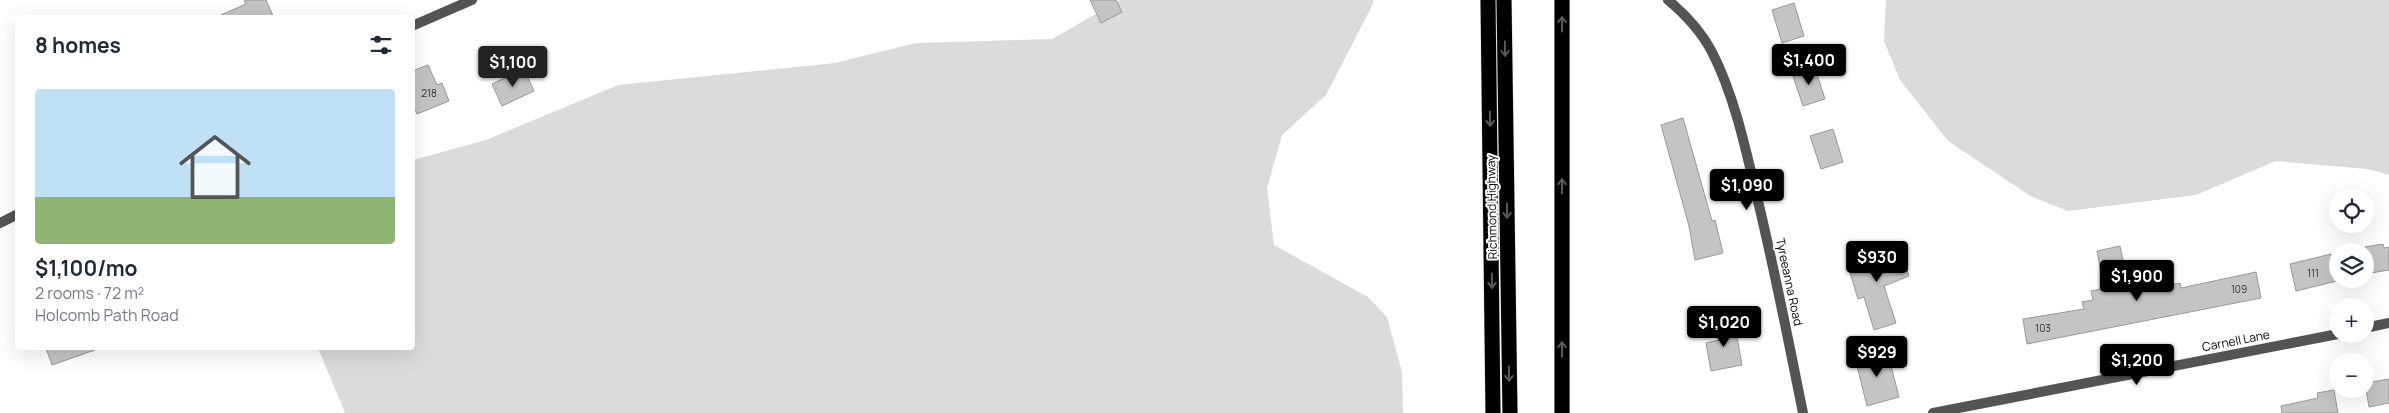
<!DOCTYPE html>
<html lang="en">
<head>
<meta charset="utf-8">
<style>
	body { margin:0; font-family:Manrope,sans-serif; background:#f2f2f3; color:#1f2937; height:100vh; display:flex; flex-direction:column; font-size:19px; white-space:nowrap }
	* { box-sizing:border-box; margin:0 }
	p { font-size:16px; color:#747a83 }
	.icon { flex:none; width:28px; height:28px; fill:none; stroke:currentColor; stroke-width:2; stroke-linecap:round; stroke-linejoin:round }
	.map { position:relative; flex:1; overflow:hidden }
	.drawer { position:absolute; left:15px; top:15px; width:400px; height:335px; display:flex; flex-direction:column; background:#fff; border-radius:5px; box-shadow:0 5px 20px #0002 }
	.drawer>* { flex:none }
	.fabs { position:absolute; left:2329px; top:188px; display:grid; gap:10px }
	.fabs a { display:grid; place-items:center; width:45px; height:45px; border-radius:50%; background:#fff; box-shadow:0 5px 20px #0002; font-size:25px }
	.price { position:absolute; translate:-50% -42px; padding:0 11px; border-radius:5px; background:#000; color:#fff; font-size:16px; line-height:32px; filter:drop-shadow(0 1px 2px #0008) }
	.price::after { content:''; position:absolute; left:50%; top:30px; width:15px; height:11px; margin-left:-8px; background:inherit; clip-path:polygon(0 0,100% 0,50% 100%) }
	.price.selected { background:#222; color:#fff }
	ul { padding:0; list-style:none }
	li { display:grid; align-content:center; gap:10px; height:265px; padding:0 20px }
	li span { display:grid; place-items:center; height:155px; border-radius:5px; color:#555 }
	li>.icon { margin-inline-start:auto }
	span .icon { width:90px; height:90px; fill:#fffc; stroke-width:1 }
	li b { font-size:21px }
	h2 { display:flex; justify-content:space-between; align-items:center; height:60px; padding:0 20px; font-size:21px }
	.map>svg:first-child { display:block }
	.green { fill:#dbdbdb }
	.building { fill:#c4c4c4; stroke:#989898 }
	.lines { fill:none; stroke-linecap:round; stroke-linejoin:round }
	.highway-casing { stroke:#dbdbdb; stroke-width:16 }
	.street { stroke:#545454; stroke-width:10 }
	.highway { stroke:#000; stroke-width:15 }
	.oneway { stroke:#595959 }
	.labels { text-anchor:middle; stroke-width:4; stroke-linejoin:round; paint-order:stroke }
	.number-label { font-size:10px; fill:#313131 }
	.street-label { font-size:12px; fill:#000; stroke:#fff }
</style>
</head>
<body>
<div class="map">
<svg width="2389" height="413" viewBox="0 0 2389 413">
	<rect width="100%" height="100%" fill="#fff"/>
	<path class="green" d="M1120,0H1373V4L1326,95L1282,135L1267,188L1274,245L1368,297L1387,317L1402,372L1403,413H345L318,348H412L413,160L486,140L618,85L835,63L916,43L1052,39Z
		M1886,0H2389V175L2367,169L2276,161L2196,195L2068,211L2030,196L1948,141L1900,80L1884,41Z"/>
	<path class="building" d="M244,0H266L274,18H214L246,4Z
		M1090,0H1116L1122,12L1101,23Z
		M1794,3L1804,36L1782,43L1772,10Z
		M428,65L437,85L442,83L449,101L417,114L412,104V71Z
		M1814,65L1825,99L1803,106L1792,73Z
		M524,69L534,91L502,106L492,84Z
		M1683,118L1712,221L1715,220L1723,253L1695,260L1689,226L1661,125Z
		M1833,129L1843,162L1821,169L1810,136Z
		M2383,244L2384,248L2389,247V270L2365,274V247Z
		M2120,246L2130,294L2180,283L2181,288L2256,272L2261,298L2027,344L2023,319L2084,309L2082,302L2093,300L2091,291L2104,288L2097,251Z
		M1882,249L1883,251L1890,249L1893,257L1902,254L1909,276L1884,286L1896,323L1874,330L1864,297L1858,299L1847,263L1854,261L1853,258Z
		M2331,254L2337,281L2296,291L2290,264Z
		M1731,320L1734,338L1737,337L1742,365L1711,371L1706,343L1719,340L1715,323Z
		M46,348H94L95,350L52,365Z
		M1887,350L1899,397L1867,406L1855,358Z
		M2389,379V403L2369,407L2365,383Z
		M2334,390L2338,413H2282L2281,406L2318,398L2317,393Z"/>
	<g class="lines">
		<g class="highway-casing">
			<path id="highway" d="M1488,0L1493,413
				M1504,0L1510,413
				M1562,0V413"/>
		</g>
		<path class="street" d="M1668,0C1686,15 1701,31 1712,52C1734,95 1745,146 1756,193C1774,266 1788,339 1803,413
			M412,26L472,0
			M0,223L18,214
			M2365,328L2389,323
			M1933,413L2338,334"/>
		<use href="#highway" class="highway"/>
	</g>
	<defs><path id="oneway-shaft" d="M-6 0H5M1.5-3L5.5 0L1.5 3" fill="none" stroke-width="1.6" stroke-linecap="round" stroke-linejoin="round" transform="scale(1.25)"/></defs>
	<g class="oneway">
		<use href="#oneway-shaft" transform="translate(1562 24) rotate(-90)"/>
		<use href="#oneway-shaft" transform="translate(1505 49) rotate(89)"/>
		<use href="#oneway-shaft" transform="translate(1490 119) rotate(89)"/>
		<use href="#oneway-shaft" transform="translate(1562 186) rotate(-90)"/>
		<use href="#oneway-shaft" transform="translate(1507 211) rotate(89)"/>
		<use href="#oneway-shaft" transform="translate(1492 281) rotate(89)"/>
		<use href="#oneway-shaft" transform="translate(1562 349) rotate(-90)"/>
		<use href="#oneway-shaft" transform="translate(1509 374) rotate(89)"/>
	</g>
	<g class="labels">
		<g class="number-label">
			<text x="429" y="97">218</text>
			<text x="2313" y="277">111</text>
			<text x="2239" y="293">109</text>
			<text x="2043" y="332">103</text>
		</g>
		<g class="street-label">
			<text transform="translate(1492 207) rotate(-91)" y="4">Richmond Highway</text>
			<text transform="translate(1789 282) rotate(78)" y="4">Tyreeanna Road</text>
			<text transform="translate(2236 341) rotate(-11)" y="4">Carnell Lane</text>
		</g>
	</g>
</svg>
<div class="fabs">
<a><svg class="icon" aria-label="locate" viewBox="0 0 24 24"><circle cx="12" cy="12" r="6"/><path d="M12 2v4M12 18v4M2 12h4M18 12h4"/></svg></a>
<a><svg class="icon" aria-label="layers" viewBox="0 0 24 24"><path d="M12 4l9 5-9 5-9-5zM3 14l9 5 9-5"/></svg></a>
<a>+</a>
<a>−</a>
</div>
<b class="price" style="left:1809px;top:86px">$1,400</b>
<b class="price selected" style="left:513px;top:88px">$1,100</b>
<b class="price" style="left:1747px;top:211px">$1,090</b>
<b class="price" style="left:1877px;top:283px">$930</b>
<b class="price" style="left:2137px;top:302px">$1,900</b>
<b class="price" style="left:1724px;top:348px">$1,020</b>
<b class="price" style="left:1877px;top:378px">$929</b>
<b class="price" style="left:2137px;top:386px">$1,200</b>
<section class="drawer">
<h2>8 homes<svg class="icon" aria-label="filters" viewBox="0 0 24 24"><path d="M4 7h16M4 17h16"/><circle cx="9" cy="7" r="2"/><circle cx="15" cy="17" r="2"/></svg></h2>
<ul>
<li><span style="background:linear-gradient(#bfe0f5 70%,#8fb573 0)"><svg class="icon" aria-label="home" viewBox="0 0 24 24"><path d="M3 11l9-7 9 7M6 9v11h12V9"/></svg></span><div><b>$1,100/mo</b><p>2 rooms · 72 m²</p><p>Holcomb Path Road</p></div></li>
</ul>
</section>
</div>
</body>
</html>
